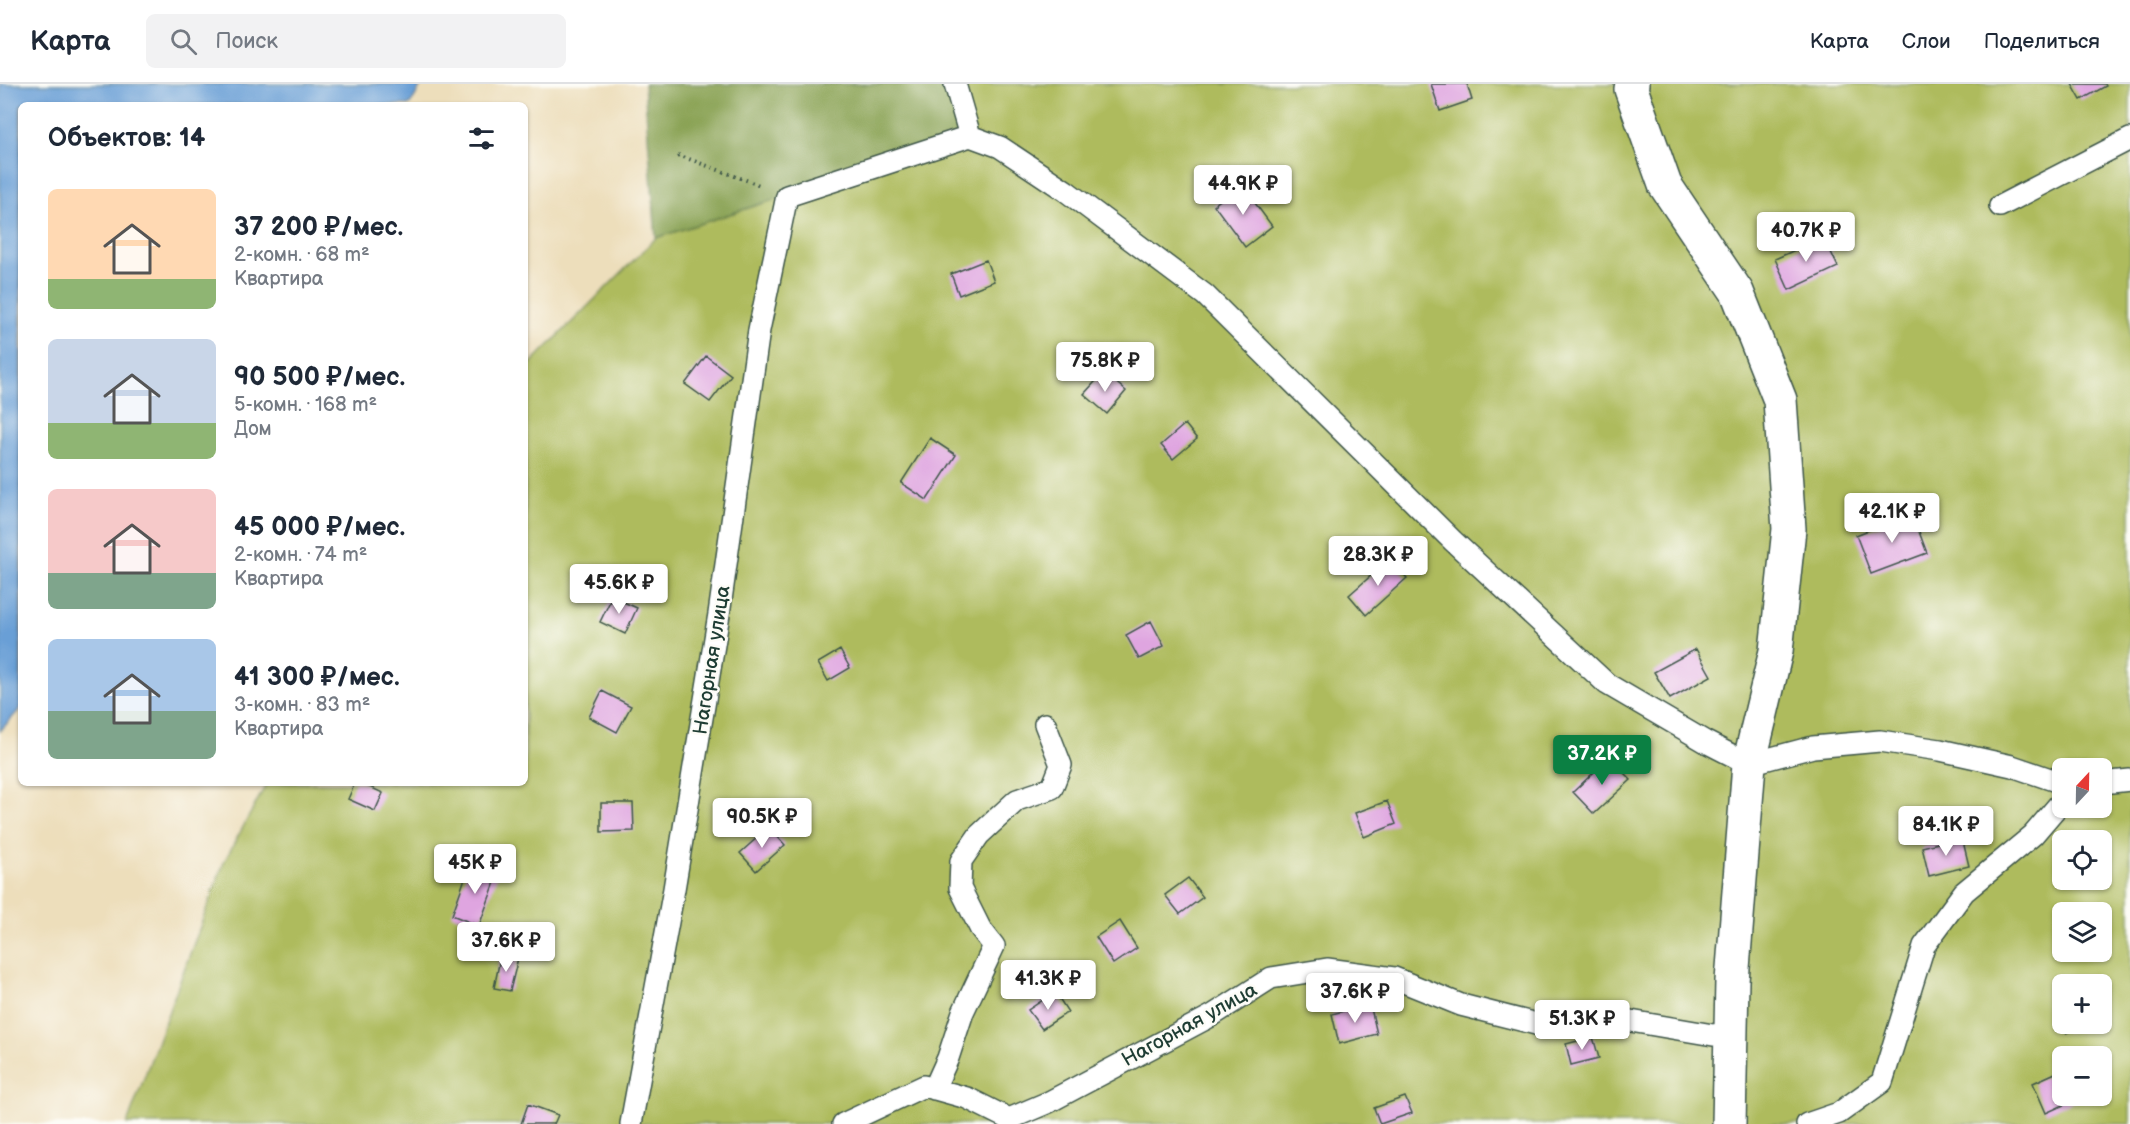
<!DOCTYPE html>
<html lang="ru">
<head>
<meta charset="utf-8">
<style>
	body { margin:0; font-family:"Balsamiq Sans",sans-serif; background:#f2f2f3; color:#1f2937; height:100vh; display:flex; flex-direction:column; font-size:22px; white-space:nowrap }
	* { box-sizing:border-box; margin:0 }
	p { font-size:20px; color:#747a83 }
	.icon { flex:none; width:33px; height:33px; fill:none; stroke:currentColor; stroke-width:2; stroke-linecap:round; stroke-linejoin:round }
	.map { position:relative; flex:1; overflow:hidden }
	.drawer { position:absolute; left:18px; top:18px; width:510px; height:684px; display:flex; flex-direction:column; background:#fff; border-radius:9px; box-shadow:0 2px 4px #0004 }
	.drawer>* { flex:none }
	.needle { width:39px; rotate:22deg }
	.controls { position:absolute; left:2052px; top:674px; display:grid; gap:12px }
	.controls a { display:grid; place-items:center; width:60px; height:60px; border-radius:9px; background:#fff; box-shadow:0 2px 4px #0004; font-size:30px }
	.price { position:absolute; translate:-50% -51px; padding:0 14px; border-radius:6px; background:#fff; color:#222; font-size:20px; line-height:39px; filter:drop-shadow(0 2px 3px #0008) }
	.price::after { content:''; position:absolute; left:50%; top:36px; width:18px; height:14px; margin-left:-9px; background:inherit; clip-path:polygon(0 0,100% 0,50% 100%) }
	.price.on { background:#0b8043; color:#fff }
	ul { padding:0; list-style:none }
	li { display:flex; align-items:center; gap:18px; height:150px; padding:0 30px }
	li span { display:grid; place-items:center; flex:none; width:168px; height:120px; border-radius:9px; color:#555 }
	li>.icon { margin-inline-start:auto }
	span .icon { width:72px; height:72px; fill:#fffc; stroke-width:1 }
	li b { font-size:26px }
	h2 { display:flex; justify-content:space-between; align-items:center; height:72px; padding:0 30px; font-size:26px }
	header { display:flex; align-items:center; gap:36px; box-sizing:border-box; height:84px; padding:0 30px; background:#fff; border-bottom:2px solid #e0e1e3 }
	header strong { font-size:28px }
	nav { display:flex; gap:33px; margin-inline-start:auto; font-size:21px }
	.search { width:420px; height:54px; background:#f2f2f3; display:flex; align-items:center; gap:15px; box-sizing:border-box; padding:0 21px; border-radius:9px; color:#747a83; font-size:22px }
	.map>svg:first-child { display:block }
	.green { fill:#aebb5d; stroke:#667c48; stroke-width:1.5; fill-rule:evenodd }
	.forest { fill:#8aa354; stroke:#547044; stroke-width:1.5 }
	.water { fill:#699fd6; stroke:#446e85; stroke-width:1.5 }
	.building { fill:#dfa5e0 }
	.lines { fill:none; stroke-linecap:round; stroke-linejoin:round }
	.lane-casing { stroke:#3e5548; stroke-width:24 }
	.street-casing { stroke:#3e5548; stroke-width:36 }
	.path { stroke:#3e5548; stroke-width:4; stroke-dasharray:1.5 4.5; stroke-linecap:butt }
	.lane { stroke:#fff; stroke-width:21 }
	.street { stroke:#fff; stroke-width:33 }
	.labels { text-anchor:middle; stroke-width:5; stroke-linejoin:round; paint-order:stroke }
	.street-label { font-size:20px; fill:#1f3d34; stroke:#fdfcf7 }
</style>
</head>
<body>
<header>
<strong>Карта</strong>
<div class="search"><svg class="icon" aria-label="search" viewBox="0 0 24 24"><circle cx="10" cy="10" r="6"/><path d="M15 15l6 6"/></svg>Поиск</div>
<nav><a>Карта</a><a>Слои</a><a>Поделиться</a></nav>
</header>
<div class="map">
<svg width="2130" height="1040" viewBox="0 0 2130 1040">
	<rect width="100%" height="100%" fill="#fdfcf7"/>
	<filter id="ink" filterUnits="userSpaceOnUse"><feTurbulence type="fractalNoise" baseFrequency=".0167" numOctaves="2"/><feDisplacementMap in="SourceGraphic" scale="12" xChannelSelector="R" yChannelSelector="G"/><feConvolveMatrix kernelMatrix="1 2 1 2 8 2 1 2 1" color-interpolation-filters="sRGB"/></filter>
	<filter id="wash" filterUnits="userSpaceOnUse"><feTurbulence type="fractalNoise" baseFrequency=".008" numOctaves="4" result="noise"/><feDisplacementMap in="SourceGraphic" scale="24" xChannelSelector="R" yChannelSelector="G"/><feGaussianBlur stdDeviation="1.35" result="paint"/><feColorMatrix in="noise" values="0 0 0 0 0 0 0 0 0 0 0 0 0 0 0 0 0 1.4 0 .05"/><feComposite in="paint" operator="in"/></filter>
	<g filter="url(#wash)">
		<rect width="100%" height="100%" fill="#eddebb"/>
		<path class="green" d="M955,0H2130V1040H127L224,778L267,699H525V285L656,154L970,52ZM2062,684H2102V723H2062ZM2062,756H2102V795H2062ZM2062,828H2102V867H2062ZM2062,900H2102V939H2062ZM2062,972H2102V1011H2062Z"/>
		<path class="forest" d="M644,0H955L970,52L656,154Z"/>
		<path class="water" d="M0,0H422L410,21H21V624L0,647Z"/>
		<g id="blocks">
			<path class="building" d="M1431,0H1467L1472,16L1440,27Z
				M2072,0H2105L2106,2L2081,16Z
				M1241,100L1272,142L1245,163L1214,121Z
				M1824,153L1838,183L1789,206L1775,175Z
				M986,176L994,197L959,211L951,190Z
				M706,272L731,291L710,318L685,300Z
				M1104,288L1126,307L1107,330L1084,310Z
				M1185,340L1197,355L1173,375L1161,361Z
				M930,354L956,371L927,416L901,399Z
				M1912,429L1927,469L1871,490L1856,451Z
				M1390,475L1407,494L1366,531L1349,511Z
				M612,513L637,524L625,550L600,538Z
				M1151,537L1164,562L1139,575L1126,551Z
				M1696,565L1711,592L1670,615L1654,588Z
				M840,566L850,584L828,597L818,579Z
				M602,607L631,622L617,648L589,633Z
				M1609,674L1631,696L1594,730L1573,708Z
				M355,699H361L383,709L375,727L348,715Z
				M1387,717L1396,740L1364,753L1355,729Z
				M601,719H633L634,747L601,748Z
				M769,743L785,761L756,787L740,769Z
				M1962,753L1969,782L1929,792L1922,763Z
				M470,780L498,790L479,842L452,831Z
				M1188,794L1203,813L1180,830L1165,811Z
				M1120,837L1137,864L1113,880L1096,853Z
				M501,870L518,874L510,907L494,904Z
				M1055,908L1068,928L1042,945L1028,926Z
				M1370,920L1377,950L1339,960L1332,930Z
				M2062,928V939H2089L2066,949L2057,930Z
				M1593,953L1599,974L1571,981L1566,960Z
				M2062,986V1011H2078L2079,1014L2046,1029L2033,999Z
				M1405,1013L1412,1029L1380,1040L1374,1024Z
				M528,1020L558,1031L554,1040H521Z"/>
		</g>
	</g>
	<g filter="url(#ink)">
		<use href="#blocks" fill-opacity="0" stroke="#3e5548" stroke-width="1.5"/>
		<g class="lines">
			<g class="lane-casing">
				<path id="lane" d="M955,0L970,52
					M2000,122L2130,55
					M2102,699L2130,696
					M934,1005L948,974L963,928L994,862L980,844L960,804L961,777L979,751L1017,716L1052,704L1061,681L1045,640
					M631,1040L674,805L719,530L759,246L787,112L970,52L1000,63L1066,107L1205,211L1453,457L1607,600L1706,658L1749,680L1813,663L1880,657L1940,666L2012,682L2062,699
					M843,1040L924,1002L967,1014L1009,1035L1049,1018L1213,931L1271,894L1327,885L1394,894L1461,921L1544,942L1613,934L1713,951L1730,949
					M1807,1040L1839,1029L1882,998L1924,862L1964,808L2033,751L2062,717"/>
			</g>
			<g class="street-casing">
				<path id="street" d="M1632,0L1631,5L1665,101L1737,208L1780,316L1789,445L1776,567L1749,680L1732,897L1729,1040"/>
			</g>
			<path class="path" d="M678,71L762,102"/>
			<use href="#lane" class="lane"/>
			<use href="#street" class="street"/>
		</g>
	</g>
	<g class="labels">
		<g class="street-label">
			<text transform="translate(711 576) rotate(-81)" y="7">Нагорная улица</text>
			<text transform="translate(1189 940) rotate(-29)" y="7">Нагорная улица</text>
		</g>
	</g>
</svg>
<div class="controls">
<a><svg class="needle" viewBox="-14 -14 28 28"><path d="M0-13l5 13h-10z" fill="#e53935"/><path d="M0 13l5-13h-10z" fill="#747a83"/></svg></a>
<a><svg class="icon" aria-label="locate" viewBox="0 0 24 24"><circle cx="12" cy="12" r="6"/><path d="M12 2v4M12 18v4M2 12h4M18 12h4"/></svg></a>
<a><svg class="icon" aria-label="layers" viewBox="0 0 24 24"><path d="M12 4l9 5-9 5-9-5zM3 14l9 5 9-5"/></svg></a>
<a>+</a>
<a>−</a>
</div>
<b class="price" style="left:1243px;top:132px">44.9K ₽</b>
<b class="price" style="left:1806px;top:179px">40.7K ₽</b>
<b class="price" style="left:1105px;top:309px">75.8K ₽</b>
<b class="price" style="left:1892px;top:460px">42.1K ₽</b>
<b class="price" style="left:1378px;top:503px">28.3K ₽</b>
<b class="price" style="left:619px;top:531px">45.6K ₽</b>
<b class="price on" style="left:1602px;top:702px">37.2K ₽</b>
<b class="price" style="left:762px;top:765px">90.5K ₽</b>
<b class="price" style="left:1946px;top:773px">84.1K ₽</b>
<b class="price" style="left:475px;top:811px">45K ₽</b>
<b class="price" style="left:506px;top:889px">37.6K ₽</b>
<b class="price" style="left:1048px;top:927px">41.3K ₽</b>
<b class="price" style="left:1355px;top:940px">37.6K ₽</b>
<b class="price" style="left:1582px;top:967px">51.3K ₽</b>
<section class="drawer">
<h2>Объектов: 14<svg class="icon" aria-label="filters" viewBox="0 0 24 24"><path d="M4 7h16M4 17h16"/><circle cx="9" cy="7" r="2"/><circle cx="15" cy="17" r="2"/></svg></h2>
<ul>
<li><span style="background:linear-gradient(#ffd9b3 75%,#8fb573 0)"><svg class="icon" aria-label="home" viewBox="0 0 24 24"><path d="M3 11l9-7 9 7M6 9v11h12V9"/></svg></span><div><b>37 200 ₽/мес.</b><p>2-комн. · 68 m²</p><p>Квартира</p></div></li>
<li><span style="background:linear-gradient(#c9d6e8 70%,#8fb573 0)"><svg class="icon" aria-label="home" viewBox="0 0 24 24"><path d="M3 11l9-7 9 7M6 9v11h12V9"/></svg></span><div><b>90 500 ₽/мес.</b><p>5-комн. · 168 m²</p><p>Дом</p></div></li>
<li><span style="background:linear-gradient(#f6c9c9 70%,#7fa58c 0)"><svg class="icon" aria-label="home" viewBox="0 0 24 24"><path d="M3 11l9-7 9 7M6 9v11h12V9"/></svg></span><div><b>45 000 ₽/мес.</b><p>2-комн. · 74 m²</p><p>Квартира</p></div></li>
<li><span style="background:linear-gradient(#a9c7e8 60%,#7fa58c 0)"><svg class="icon" aria-label="home" viewBox="0 0 24 24"><path d="M3 11l9-7 9 7M6 9v11h12V9"/></svg></span><div><b>41 300 ₽/мес.</b><p>3-комн. · 83 m²</p><p>Квартира</p></div></li>
</ul>
</section>
</div>
</body>
</html>
